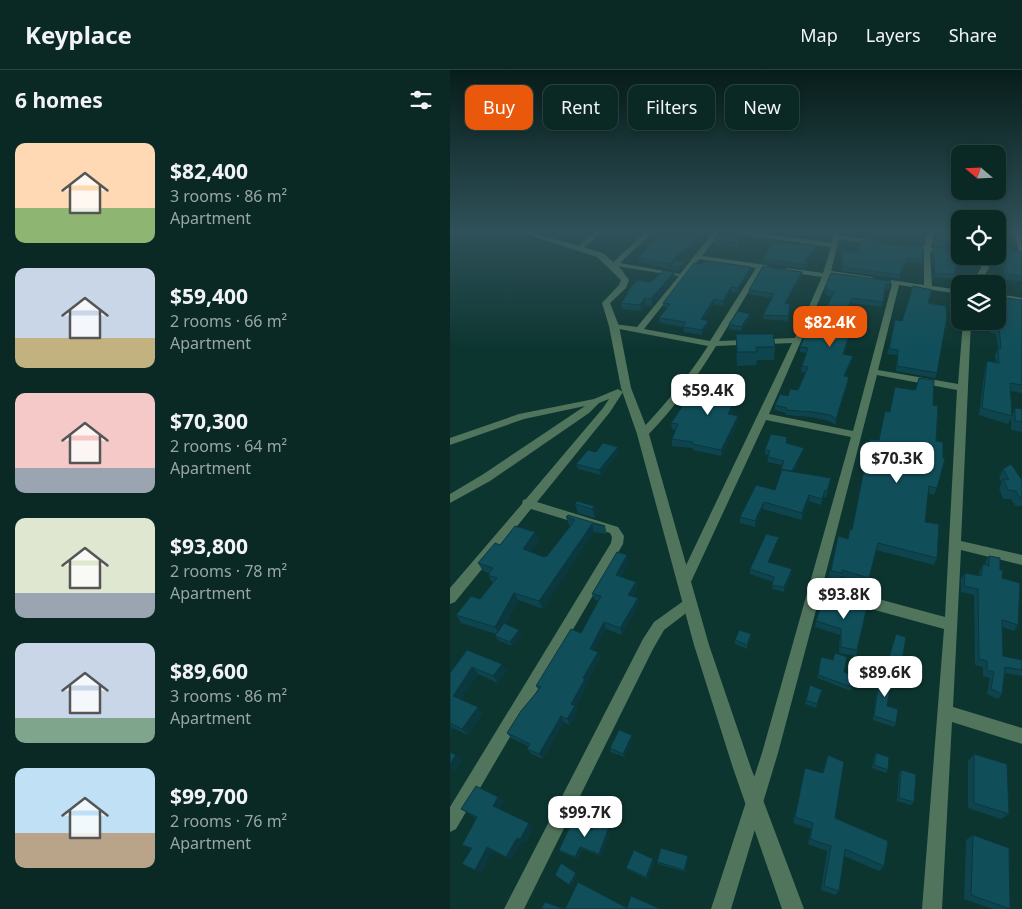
<!DOCTYPE html>
<html lang="en">
<head>
<meta charset="utf-8">
<style>
	body { margin:0; font-family:"Noto Sans",sans-serif; background:#183431; color:#f1f3f6; height:100vh; display:flex; flex-direction:column; font-size:19px; white-space:nowrap }
	* { box-sizing:border-box; margin:0 }
	p { font-size:16px; color:#99a6a6 }
	.icon { flex:none; width:28px; height:28px; fill:none; stroke:currentColor; stroke-width:2; stroke-linecap:round; stroke-linejoin:round }
	.map { position:relative; flex:1; overflow:hidden }
	.details { display:flex; flex-direction:column; background:#0a2824; width:450px }
	.details>* { flex:none }
	.guide { position:absolute; left:15px; top:15px; width:475px; height:45px; display:flex; gap:10px }
	.needle { width:32px; rotate:289deg }
	.fabs { position:absolute; left:501px; top:75px; display:grid; gap:10px }
	.fabs a { display:grid; place-items:center; width:55px; height:55px; border-radius:10px; background:#0a2824; box-shadow:0 2px 8px #0003,0 0 0 1px #2a4441; font-size:25px }
	.price { position:absolute; translate:-50% -42px; padding:0 11px; border-radius:10px; background:#fff; color:#222; font-size:16px; line-height:32px; filter:drop-shadow(0 1px 2px #0008) }
	.price::after { content:''; position:absolute; left:50%; top:30px; width:15px; height:11px; margin-left:-8px; background:inherit; clip-path:polygon(0 0,100% 0,50% 100%) }
	.price.current { background:#ea580c; color:#fff }
	ul { padding:0; list-style:none }
	li { display:flex; align-items:center; gap:15px; height:125px; padding:0 15px }
	li span { display:grid; place-items:center; flex:none; width:140px; height:100px; border-radius:10px; color:#555 }
	li>.icon { margin-inline-start:auto }
	span .icon { width:60px; height:60px; fill:#fffc; stroke-width:1 }
	li b { font-size:21px }
	h2 { display:flex; justify-content:space-between; align-items:center; height:60px; padding:0 15px; font-size:21px }
	.pill { padding:0 18px; border-radius:10px; background:#0a2824; box-shadow:0 2px 8px #0003,0 0 0 1px #2a4441; font-size:18px; line-height:45px }
	.pill.current { background:#ea580c; color:#fff }
	header { display:flex; align-items:center; gap:30px; box-sizing:border-box; height:70px; padding:0 25px; background:#0a2824; border-bottom:1px solid #2a4441 }
	header strong { font-size:24px }
	nav { display:flex; gap:28px; margin-inline-start:auto; font-size:18px }
	main { display:flex; flex:1; min-height:0 }
	.map>svg:first-child { display:block }
	.lines { fill:none; stroke-linecap:round; stroke-linejoin:round }
	.minor { fill:#51745c; fill-rule:evenodd }
	.tertiary { fill:#51745c; fill-rule:evenodd }
	.wall { fill:#0e444d }
	.shaded-wall { fill:#0b373f }
	.building { fill:#104f5a; stroke:#0b373f }
</style>
</head>
<body>
<header>
<strong>Keyplace</strong>
<nav><a>Map</a><a>Layers</a><a>Share</a></nav>
</header>
<main>
<section class="details">
<h2>6 homes<svg class="icon" aria-label="filters" viewBox="0 0 24 24"><path d="M4 7h16M4 17h16"/><circle cx="9" cy="7" r="2"/><circle cx="15" cy="17" r="2"/></svg></h2>
<ul>
<li><span style="background:linear-gradient(#ffd9b3 65%,#8fb573 0)"><svg class="icon" aria-label="home" viewBox="0 0 24 24"><path d="M3 11l9-7 9 7M6 9v11h12V9"/></svg></span><div><b>$82,400</b><p>3 rooms · 86 m²</p><p>Apartment</p></div></li>
<li><span style="background:linear-gradient(#c9d6e8 70%,#c2b280 0)"><svg class="icon" aria-label="home" viewBox="0 0 24 24"><path d="M3 11l9-7 9 7M6 9v11h12V9"/></svg></span><div><b>$59,400</b><p>2 rooms · 66 m²</p><p>Apartment</p></div></li>
<li><span style="background:linear-gradient(#f6c9c9 75%,#9aa5b1 0)"><svg class="icon" aria-label="home" viewBox="0 0 24 24"><path d="M3 11l9-7 9 7M6 9v11h12V9"/></svg></span><div><b>$70,300</b><p>2 rooms · 64 m²</p><p>Apartment</p></div></li>
<li><span style="background:linear-gradient(#dfe7d0 75%,#9aa5b1 0)"><svg class="icon" aria-label="home" viewBox="0 0 24 24"><path d="M3 11l9-7 9 7M6 9v11h12V9"/></svg></span><div><b>$93,800</b><p>2 rooms · 78 m²</p><p>Apartment</p></div></li>
<li><span style="background:linear-gradient(#c9d6e8 75%,#7fa58c 0)"><svg class="icon" aria-label="home" viewBox="0 0 24 24"><path d="M3 11l9-7 9 7M6 9v11h12V9"/></svg></span><div><b>$89,600</b><p>3 rooms · 86 m²</p><p>Apartment</p></div></li>
<li><span style="background:linear-gradient(#bfe0f5 65%,#b9a48a 0)"><svg class="icon" aria-label="home" viewBox="0 0 24 24"><path d="M3 11l9-7 9 7M6 9v11h12V9"/></svg></span><div><b>$99,700</b><p>2 rooms · 76 m²</p><p>Apartment</p></div></li>
</ul>
</section>
<div class="map">
<svg width="572" height="839" viewBox="0 0 572 839">
	<rect width="100%" height="100%" fill="#0d3530"/>
	<g class="lines">
		<path class="minor" d="M147,160H154L131,180H127V178Z
			M198,160H205L170,193L230,204L265,160H285L382,173L383,160H389V165L427,171V173L425,174L389,169L381,201L422,207L426,209L422,211L380,205L319,344L403,361L442,214L437,212L441,210L474,215V181L455,177L458,175L474,177L479,160H485L481,178L510,181V185L480,182L482,216L510,220V224L449,215L428,300L508,314L513,251H521L511,471L572,485V495L511,480L503,637L572,658V674L502,652L492,839H472L494,559L370,525L328,683L281,839H261L312,683L401,367L316,350L240,514L235,515L230,514L229,510L342,273L266,276C246,309 223,339 197,366H189L188,364L189,362C215,335 238,307 258,276L164,258L160,256L164,254L187,257L229,206L166,196L162,198L159,196ZM271,162L381,177L373,203L337,198L333,200L337,202L372,207L345,268L269,271L312,199L320,197L316,195L252,186ZM249,189L306,198L260,271L194,259ZM427,305L507,320L495,547L373,514Z
			M557,160H565L571,165L572,184L569,182L565,166Z
			M530,186H536L539,198L529,214H521L531,198Z
			M548,224L572,228V232L548,228Z
			M168,319L173,322L160,342L87,432L168,457L174,466L173,474L6,759L0,762V737L161,473L162,467L160,463L81,439L5,532L0,534V518L72,434L73,430L76,429L153,338L159,329L149,333L139,343L40,411L0,433V424L32,405L135,336L74,349L0,375V368L69,344L144,329Z
			M239,527L244,529L246,533L244,537L214,560L203,579L74,839H54L193,569L204,552Z"/>
		<path class="tertiary" d="M63,160H74L153,183L171,199L179,210L176,218L160,233L169,256L181,318L199,364L259,575L301,698L354,839H332L283,698L244,575L187,364L171,318L159,256L152,233L169,215L171,210L147,187Z"/>
	</g>
	<path class="wall" d="M116,160H134L129,163Z
		M216,160H262L253,173L248,172L227,191L234,196L230,201L221,200V197L219,199L189,192L188,187Z
		M362,160H377V163Z
		M477,160L473,174L414,166L415,161Z
		M487,160H510V180L483,175Z
		M294,167L288,178L264,174V170Z
		M552,177L562,181L572,182V211L556,210L553,197H545L539,186H548Z
		M483,179L505,204L504,209L483,207L484,196L483,195L482,183Z
		M365,180L357,192V196L356,199L312,193L313,189Z
		M391,181L473,190L472,194L456,192L449,209L392,201L391,185Z
		M251,194L301,197V201L288,223L281,222L273,236L264,234L254,250L259,256L252,265L234,262L233,257L210,253L209,248L217,238L213,237V233Z
		M352,202V206L337,233L340,234L338,251L313,249V245L322,228L299,224V220Z
		M225,208L202,236L196,235L191,241L172,239L171,233L177,225L176,223L201,212Z
		M441,211L439,219H435L432,237L401,233L395,247L392,257L401,259L400,264L394,284L403,286L402,291L395,307L398,313L385,355L379,351L361,347L336,345V343L325,340V335L338,326L348,320L356,302H351L352,296L356,283L350,282V277L369,253L382,227L376,225V222H374L375,217Z
		M572,230V323L561,321L562,346L565,338L572,339V362L561,360V348L558,354L529,345L535,298L537,291L546,292L545,285L548,279L546,264L540,263V258L533,257V251H548Z
		M478,233L487,303L485,308L446,301L447,285L437,284L445,250L452,251Z
		M300,244V248L291,261L279,259V254Z
		M286,264L325,277L324,290H307L306,295L287,296Z
		M469,308L483,335L486,371L487,418L484,425L478,423L475,452L487,488L484,495L426,480L416,514L391,506L390,510L379,507L388,466L398,469L402,460L429,370L435,341L440,342L445,317L464,320L466,319Z
		M288,316L291,317V323L281,345L288,352L271,386L243,380V378L222,376V369L225,360L222,359L221,353L267,319Z
		M337,373L354,378L353,382L344,402L381,408L376,427H374L371,435L359,431L352,450L313,439L305,457L290,453V447L325,420L331,403V399L332,395L317,392L319,385L315,384V379Z
		M169,381L151,405L128,399L126,394L146,382Z
		M553,399L572,410V436H565L561,429H553L549,418L552,412L549,408Z
		M125,434L144,436L147,445L145,448L128,443Z
		M116,447L155,456L157,464L144,462L93,539L68,530L56,554L72,564L62,576L48,570L45,566L46,564L11,553L6,545L30,529L43,513L42,512L38,505L39,503L33,501L28,493L50,475L85,462L89,470L80,482L94,487L97,486L120,456L119,455Z
		M328,471L319,492L342,504L334,522L322,519L323,512L300,504V499Z
		M539,486L550,500L552,508L568,555L564,561L552,557L553,586L572,590V606L555,603L552,624L548,629L537,624L540,608L533,606V597L525,595L524,525L511,522V509L515,503L529,506L530,500L533,494H536L535,492Z
		M179,492L171,507L186,512L187,519L183,526L188,528L189,534L172,565L156,559L144,581L148,582L150,588L137,612L138,615L126,636L128,642L120,655L114,652L93,689L81,684L77,679L78,676L61,668L57,663L89,620L86,616L131,563L148,531L145,530L142,524Z
		M417,537L406,586L389,583L390,565L365,557L366,551Z
		M301,564V568L297,579L285,574V570Z
		M446,564L451,597L449,601L436,595Z
		M17,580L57,601L48,613L28,604L11,630L33,643L18,665L3,658L0,664V603Z
		M371,587L394,602L402,617L401,621L367,608Z
		M431,597L437,636L446,653L444,657L423,650L429,601Z
		M372,620L366,638L355,634L356,630Z
		M182,665L183,668L174,687L161,682L160,678Z
		M426,683L438,700L436,703L422,698L424,686Z
		M524,684L559,744L551,749L518,738V691Z
		M378,685L385,748L434,796L429,801L394,786L389,821L385,825L371,820L377,781L358,774L361,759L343,753L355,698L372,703Z
		M451,700L464,732L461,735L447,731L449,703Z
		M48,727L54,731L49,739L83,757L75,773L72,771L61,790L43,781L31,803L12,794L21,779L12,775L26,748L11,739Z
		M160,754L162,757L151,786L132,779L127,789L111,782L109,780L142,760Z
		M523,765L560,839H543L514,829L516,770Z
		M238,788L235,802L208,794L207,792Z
		M205,791L197,809L178,800L176,798Z"/>
	<path class="shaded-wall" d="M259,160H262L253,173L252,168Z
		M294,163V167L288,178V174Z
		M247,167L248,172L223,196L221,195V197L219,199V194Z
		M366,176L365,180L355,195V191Z
		M234,192V196L230,201V197Z
		M301,197V201L288,223V218Z
		M224,202L225,208L202,236L201,229Z
		M352,202V206L335,237V233Z
		M281,217V222L273,236V231Z
		M195,228L196,235L191,241L190,235Z
		M402,228L401,233L395,247L390,263L391,257L396,242Z
		M264,229V234L251,254V249Z
		M300,244V248L291,261V257Z
		M258,251L259,256L252,265V260Z
		M401,259L400,264L392,289L393,284Z
		M403,286L402,291L393,312L394,306Z
		M399,307L398,313L385,355L386,349Z
		M291,317V323L278,351V344Z
		M288,346V352L271,386V380Z
		M168,377L169,381L151,405L149,400Z
		M354,378L353,382L342,406V401Z
		M375,420L374,427L371,435L372,429Z
		M359,425V431L352,450V443Z
		M314,432L313,439L305,457V451Z
		M144,436L147,445L145,448L142,439Z
		M142,454L144,462L93,539L89,531Z
		M85,462L89,470L76,487L73,479Z
		M329,467L328,471L318,496V492Z
		M177,485L179,492L168,512L166,505Z
		M342,499V504L334,522V517Z
		M186,512L187,519L180,532L178,525Z
		M64,523L68,530L50,565L45,557Z
		M188,528L189,534L172,565L170,558Z
		M154,552L156,559L142,585L140,579Z
		M69,560L72,564L62,576L60,572Z
		M301,564V568L297,579V575Z
		M148,582L150,588L137,612L138,615L126,636L128,642L120,655L117,649L121,634L133,608Z
		M52,594L57,601L48,613L43,606Z
		M22,597L28,604L9,633L3,626Z
		M28,637L33,643L18,665L12,659Z
		M111,646L114,652L93,689L89,684Z
		M0,655L3,658L0,664Z
		M182,665L183,668L174,687L173,684Z
		M6,685L12,691L5,702L0,698V694Z
		M48,727L54,731L48,740L43,736Z
		M79,753L83,757L75,773L70,769Z
		M160,754L162,757L151,786L149,784Z
		M67,768L72,771L61,790L56,787Z
		M37,777L43,781L31,803L25,800Z
		M130,777L132,779L127,789L125,787Z
		M238,786V788L235,802L234,800Z
		M203,789L205,791L197,809L196,807Z
		M126,803L128,805L122,817L119,815Z"/>
	<path class="building" d="M216,160H259L252,168L247,167L219,194L188,187L203,171Z
		M272,160H273L294,163L288,174L264,170Z
		M415,160H477L474,169L415,161Z
		M487,160H510V174L485,170Z
		M548,165L552,177L562,178V181L572,182V206L558,204L555,191H547L544,186H548Z
		M411,170L473,178V190L457,188L450,205L393,197L391,181H408Z
		M323,171L366,176L355,191L358,192L356,195L313,189Z
		M483,179L508,182L505,204L484,203L485,192L484,191Z
		M225,191L234,192L230,197L221,195Z
		M257,191L301,197L288,218L281,217L273,231L264,229L251,249L258,251L252,260L233,257L236,252L209,248L220,234L213,233L244,193L251,194Z
		M313,196L352,202L335,233L340,234L338,246L313,245L324,224L299,220Z
		M214,200L224,202L201,229L195,228L190,235L171,233L178,223H176L187,210L201,212Z
		M381,203L441,211L440,214H436L433,232L402,228L396,242L391,257L401,259L393,284L403,286L394,306L399,307L386,349L380,345L362,342L336,340L337,338L325,335L330,324L338,326L340,319L348,320L358,297L352,296L358,278L350,277L359,257H362L364,252L369,253L384,222L376,220L378,218L375,217Z
		M463,216L482,220L478,233L496,236L497,247L487,303L447,296L448,280L439,279L445,250L452,251Z
		M548,227L572,230V315L560,313L562,346L532,338L537,291L549,293L548,278H551L549,257L543,256V251H548Z
		M288,241L300,244L291,257L279,254Z
		M286,264H323L325,277H306L307,282H287Z
		M469,308L484,310L483,335L488,336L486,371L493,372V388L495,389L487,418L479,416L475,452L489,454L487,488L428,473L419,508L392,500V503L381,501L388,466L398,469L400,459L402,460L420,369L429,370L435,341L440,342L445,317L464,320L466,319Z
		M273,309L288,310L286,316L291,317L278,344L288,346L271,380L242,374L243,372L222,369L228,354L221,353L247,315L267,319Z
		M565,338L572,339V352L565,351Z
		M321,364L337,367L336,373L354,378L342,401L331,399L334,391L318,387L320,381L315,379Z
		M153,373L168,377L149,400L126,394L138,380L146,382Z
		M561,394L572,410V428H570L566,421L558,420L553,409L559,410L553,399Z
		M332,400L381,408L377,421L375,420L372,429L359,425L352,443L314,432L305,451L290,447L306,415L325,420Z
		M127,431L144,436L142,439L125,434Z
		M118,445L155,456L142,454L89,531L64,523L45,557L6,545L21,526L30,529L47,508L38,505L43,498L28,493L45,473L50,475L65,456L85,462L73,479L94,487L97,486L125,450L116,447Z
		M316,464L329,467L318,492L342,499L334,517L322,515L324,507L300,499Z
		M167,482L177,485L166,505L186,512L178,525L188,528L170,558L154,552L140,579L148,582L133,608L135,609L121,634L125,636L117,649L111,646L89,684L77,679L80,674L57,663L71,641L91,617L86,616L121,559L131,563L151,526L142,524Z
		M539,486L550,488V500H553L552,508L570,513L568,555L552,550L553,586L572,590V600L555,597L552,624L541,619L544,602L537,600V591L529,589L528,519L514,516L515,503L531,506L533,494L539,496Z
		M374,527L417,537L407,580L391,577V559L366,551Z
		M54,553L69,560L60,572L45,566Z
		M289,560L301,564L297,575L285,570Z
		M446,564L456,567L451,597L438,591Z
		M17,580L52,594L43,606L22,597L3,626L28,637L12,659L0,653V603Z
		M385,583L397,587L394,602L405,606L402,617L368,605L371,587L383,590Z
		M431,597L443,602L437,636L448,639L446,653L424,646Z
		M360,615L372,620L367,634L356,630Z
		M169,660L182,665L173,684L160,678Z
		M0,682L6,685L0,694Z
		M426,683L439,687L438,700L424,695Z
		M524,684L557,694L559,744L524,733Z
		M378,685L394,692L385,748L438,771L434,796L395,779L389,821L374,816L381,776L360,769L363,753L345,747L355,698L373,703Z
		M451,700L466,704L464,732L449,728Z
		M26,716L48,727L43,736L79,753L70,769L67,768L56,787L37,777L25,800L12,794L22,778L12,775L27,747L11,739Z
		M146,750L160,754L149,784L130,777L125,787L109,780L122,752L142,760Z
		M523,765L559,778L560,839L521,825Z
		M211,778L238,786L234,800L207,792Z
		M184,780L203,789L196,807L176,798Z
		M111,793L126,803L119,815L105,805Z
		M128,812L177,838L181,826L211,839H115Z
		M95,832L114,839H91Z"/>
	<linearGradient id="sky" x2="0" y2="1"><stop stop-color="#071d1a"/><stop offset="0.58" stop-color="#2f5159"/><stop offset="1" stop-color="#2f5159" stop-opacity="0"/></linearGradient>
	<rect width="572" height="278" fill="url(#sky)"/>
</svg>
<div class="fabs">
<a><svg class="needle" viewBox="-14 -14 28 28"><path d="M0-13l5 13h-10z" fill="#e53935"/><path d="M0 13l5-13h-10z" fill="#99a6a6"/></svg></a>
<a><svg class="icon" aria-label="locate" viewBox="0 0 24 24"><circle cx="12" cy="12" r="6"/><path d="M12 2v4M12 18v4M2 12h4M18 12h4"/></svg></a>
<a><svg class="icon" aria-label="layers" viewBox="0 0 24 24"><path d="M12 4l9 5-9 5-9-5zM3 14l9 5 9-5"/></svg></a>
</div>
<b class="price current" style="left:380px;top:278px">$82.4K</b>
<b class="price" style="left:258px;top:346px">$59.4K</b>
<b class="price" style="left:447px;top:414px">$70.3K</b>
<b class="price" style="left:394px;top:550px">$93.8K</b>
<b class="price" style="left:435px;top:628px">$89.6K</b>
<b class="price" style="left:135px;top:768px">$99.7K</b>
<div class="guide">
<a class="pill current">Buy</a>
<a class="pill">Rent</a>
<a class="pill">Filters</a>
<a class="pill">New</a>
</div>
</div>
</main>
</body>
</html>
